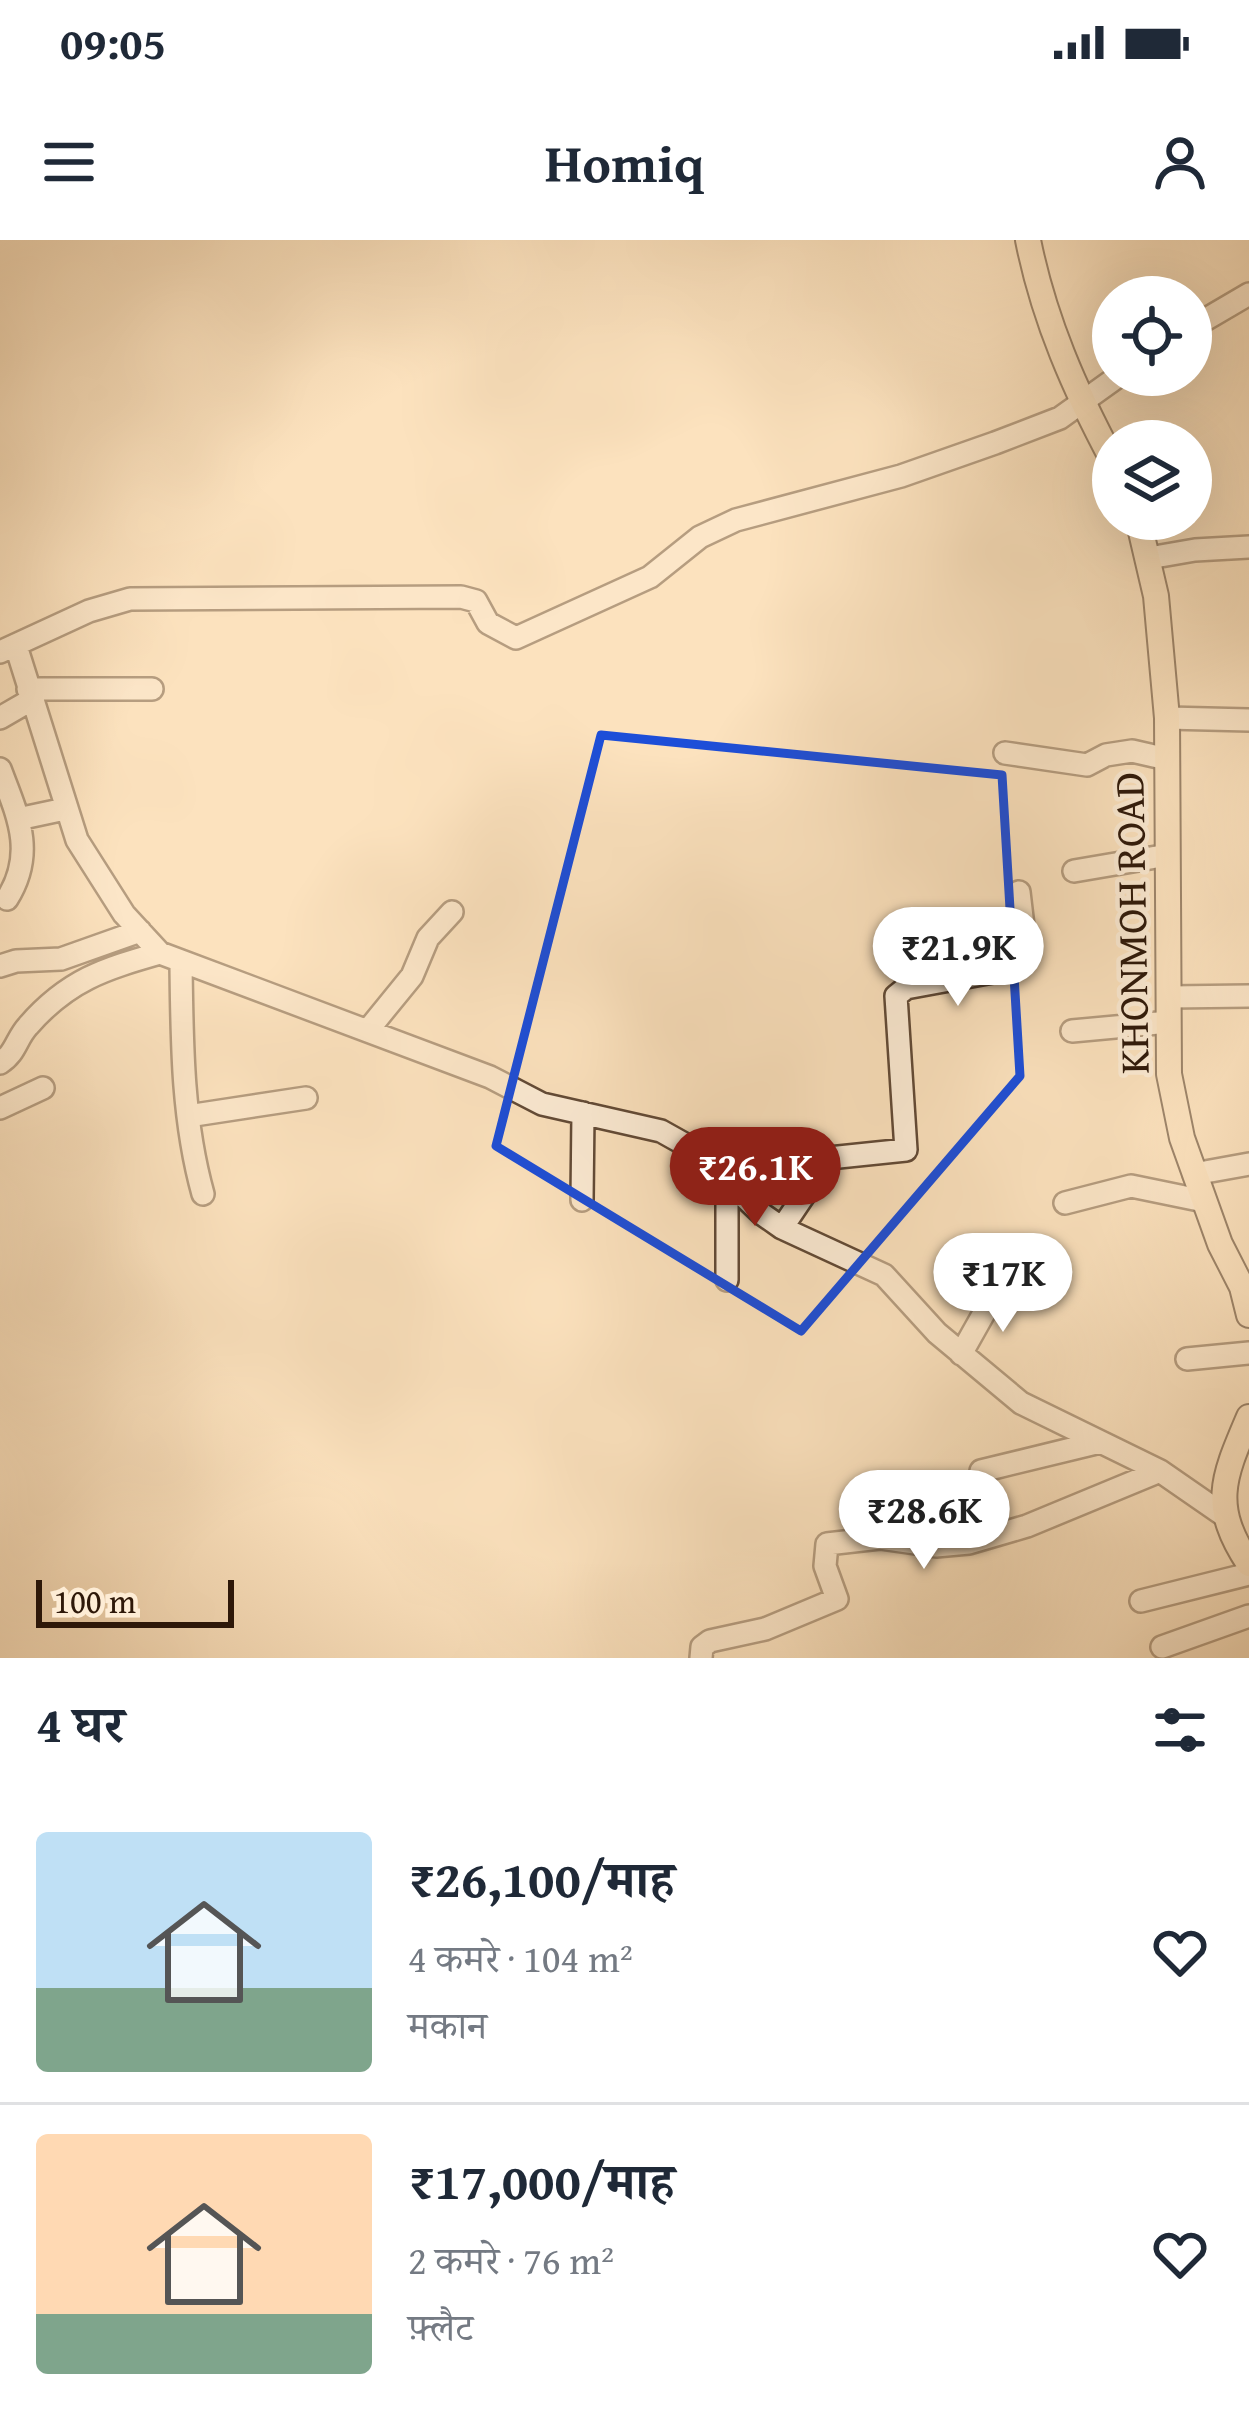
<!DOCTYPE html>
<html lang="hi">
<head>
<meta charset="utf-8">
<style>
	body { margin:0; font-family:"Gentium Book Plus","Noto Serif Devanagari",serif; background:#f6f6f7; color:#1f2937; height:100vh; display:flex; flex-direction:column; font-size:45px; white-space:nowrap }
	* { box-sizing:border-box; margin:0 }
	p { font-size:39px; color:#747a83 }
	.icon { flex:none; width:66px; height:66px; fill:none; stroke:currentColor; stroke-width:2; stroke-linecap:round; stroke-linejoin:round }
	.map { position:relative; height:1418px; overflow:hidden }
	.details { display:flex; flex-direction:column; background:#fff; flex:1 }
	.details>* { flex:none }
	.buttons { position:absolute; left:1092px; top:36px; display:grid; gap:24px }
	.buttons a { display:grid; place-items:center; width:120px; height:120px; border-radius:50%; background:#fff; box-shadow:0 12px 48px #0002; font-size:60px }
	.scale { position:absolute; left:36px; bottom:30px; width:198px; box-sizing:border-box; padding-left:12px; border:6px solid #2e1809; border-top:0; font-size:33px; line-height:42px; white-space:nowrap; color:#2e1809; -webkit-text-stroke:9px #fdecd5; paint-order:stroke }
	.price { position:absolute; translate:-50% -102px; padding:0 27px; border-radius:42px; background:#fff; color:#222; font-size:39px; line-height:78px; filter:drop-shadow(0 3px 6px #0008) }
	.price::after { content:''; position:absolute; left:50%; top:72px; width:36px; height:27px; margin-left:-18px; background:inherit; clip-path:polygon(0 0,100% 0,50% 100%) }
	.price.selected { background:#8f2418; color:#fff }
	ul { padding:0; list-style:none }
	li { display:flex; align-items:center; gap:36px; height:300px; padding:0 36px }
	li+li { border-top:3px solid #e0e1e3 }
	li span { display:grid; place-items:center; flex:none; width:336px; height:240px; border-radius:12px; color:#555 }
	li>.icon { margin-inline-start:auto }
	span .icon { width:144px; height:144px; fill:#fffc; stroke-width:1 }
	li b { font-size:51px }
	h2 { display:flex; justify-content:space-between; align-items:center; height:144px; padding:0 36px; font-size:51px }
	.status { display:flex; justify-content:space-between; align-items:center; height:84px; padding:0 60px; background:#fff; direction:ltr }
	.status svg { height:33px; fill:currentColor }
	header { display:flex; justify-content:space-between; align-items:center; height:156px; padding:0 36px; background:#fff; font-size:54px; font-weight:800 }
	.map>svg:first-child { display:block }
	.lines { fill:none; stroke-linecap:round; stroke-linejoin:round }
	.minor-casing { stroke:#624a36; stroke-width:26 }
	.major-casing { stroke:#2e1809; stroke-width:28 }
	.minor { stroke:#fdecd5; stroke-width:21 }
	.major { stroke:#fce2be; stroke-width:24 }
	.marked { fill:none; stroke:#1d4ed8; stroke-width:9; stroke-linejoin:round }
	.labels { text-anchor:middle; stroke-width:9; stroke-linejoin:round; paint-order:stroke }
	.street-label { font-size:42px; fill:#2e1809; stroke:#fdecd5 }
</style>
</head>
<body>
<div class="status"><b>09:05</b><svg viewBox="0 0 49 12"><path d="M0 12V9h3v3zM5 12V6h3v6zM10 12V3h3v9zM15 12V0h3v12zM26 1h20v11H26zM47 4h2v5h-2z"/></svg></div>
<header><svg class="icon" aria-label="menu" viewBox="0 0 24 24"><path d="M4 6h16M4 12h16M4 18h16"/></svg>Homiq<svg class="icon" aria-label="person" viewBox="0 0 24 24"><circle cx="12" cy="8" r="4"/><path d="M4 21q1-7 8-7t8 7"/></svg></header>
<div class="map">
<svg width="1249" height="1418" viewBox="0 0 1249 1418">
	<rect width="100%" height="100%" fill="#fce2be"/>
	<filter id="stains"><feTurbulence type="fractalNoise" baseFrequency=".00167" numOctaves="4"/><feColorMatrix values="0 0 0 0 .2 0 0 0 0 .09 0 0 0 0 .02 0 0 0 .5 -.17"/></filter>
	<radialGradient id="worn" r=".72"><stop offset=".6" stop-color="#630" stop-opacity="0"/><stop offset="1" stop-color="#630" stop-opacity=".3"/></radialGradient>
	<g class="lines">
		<g class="minor-casing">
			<path id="minor" d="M1191,88L1249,54
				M1149,318L1195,310L1249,307
				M16,406L77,600L124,674L160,713L490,837L542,864L661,891L695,910L762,974L782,988L884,1035L937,1093L1021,1163L1160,1231L1225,1276
				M0,412L89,371L130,359L461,357L476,361L488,383L516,398L650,337L700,297L736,280L901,236L995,203L1060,178L1120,135
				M28,449H152
				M0,478L31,460
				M1167,478L1249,480
				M1005,513L1087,525L1106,515L1132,511L1167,519
				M0,529C18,576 36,613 7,659
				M18,579L65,569
				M1074,631L1168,615
				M181,724C182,801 182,879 203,954
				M0,726L16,721L61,719L140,691
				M1170,757L1249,756
				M368,790L412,736L428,698L452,672
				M1072,791L1169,782
				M0,823C16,813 16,799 28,786C68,740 104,729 160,713
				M0,868L43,848
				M188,876L306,858
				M1194,934L1249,924
				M727,939V1040
				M582,960L583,873
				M1065,963L1131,946L1204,961
				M782,988L829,918L906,910L896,756L906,748L1004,730L1025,703L1019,652
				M961,1114L997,1050
				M1187,1119L1249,1113
				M981,1231L1100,1202
				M1141,1361L1249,1334
				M1162,1407L1249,1376
				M701,1418L702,1407L710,1401L765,1389L837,1359L825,1326L827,1304L880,1298L936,1306L969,1303L1027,1286L1160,1231"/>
		</g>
		<g class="major-casing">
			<path id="major" d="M1028,0C1044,80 1075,150 1113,221
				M1138,279L1156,356L1167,478L1169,834L1182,898L1220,1004L1242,1047L1249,1075
				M1249,1177C1223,1238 1210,1265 1249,1324"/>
		</g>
		<use href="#minor" class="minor"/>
		<use href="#major" class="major"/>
	</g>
	<path d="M0 0H1249V1418H0ZM601,495L1002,535L1020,836L801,1091L496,906Z" fill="#fce2be" fill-opacity=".55" fill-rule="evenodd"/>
	<path class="marked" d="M601,495L1002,535L1020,836L801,1091L496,906Z"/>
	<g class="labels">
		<g class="street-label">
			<text transform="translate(1131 683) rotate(-91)" y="15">KHONMOH ROAD</text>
		</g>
	</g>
	<rect width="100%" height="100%" filter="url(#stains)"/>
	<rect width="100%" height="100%" fill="url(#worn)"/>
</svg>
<div class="buttons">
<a><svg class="icon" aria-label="locate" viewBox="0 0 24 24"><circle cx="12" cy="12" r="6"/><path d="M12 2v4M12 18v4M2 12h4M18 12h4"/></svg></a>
<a><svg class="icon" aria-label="layers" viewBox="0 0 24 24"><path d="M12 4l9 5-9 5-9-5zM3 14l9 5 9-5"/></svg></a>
</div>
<div class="scale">100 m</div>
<b class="price" style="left:958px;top:769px">₹21.9K</b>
<b class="price selected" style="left:755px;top:989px">₹26.1K</b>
<b class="price" style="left:1003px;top:1095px">₹17K</b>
<b class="price" style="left:924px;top:1332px">₹28.6K</b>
</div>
<section class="details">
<h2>4 घर<svg class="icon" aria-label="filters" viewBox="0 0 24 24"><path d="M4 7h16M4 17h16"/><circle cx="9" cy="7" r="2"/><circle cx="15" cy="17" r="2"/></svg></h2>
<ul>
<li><span style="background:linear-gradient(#bfe0f5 65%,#7fa58c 0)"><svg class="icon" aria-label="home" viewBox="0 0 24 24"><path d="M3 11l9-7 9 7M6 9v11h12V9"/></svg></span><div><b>₹26,100/माह</b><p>4 कमरे · 104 m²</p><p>मकान</p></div><svg class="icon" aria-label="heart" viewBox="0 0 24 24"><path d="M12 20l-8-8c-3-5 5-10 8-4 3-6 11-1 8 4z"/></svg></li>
<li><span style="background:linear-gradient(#ffd9b3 75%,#7fa58c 0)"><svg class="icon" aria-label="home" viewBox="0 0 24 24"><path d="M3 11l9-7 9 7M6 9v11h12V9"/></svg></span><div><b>₹17,000/माह</b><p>2 कमरे · 76 m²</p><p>फ़्लैट</p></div><svg class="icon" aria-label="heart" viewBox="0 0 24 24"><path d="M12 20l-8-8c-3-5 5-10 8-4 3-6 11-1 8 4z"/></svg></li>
</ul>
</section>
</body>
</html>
